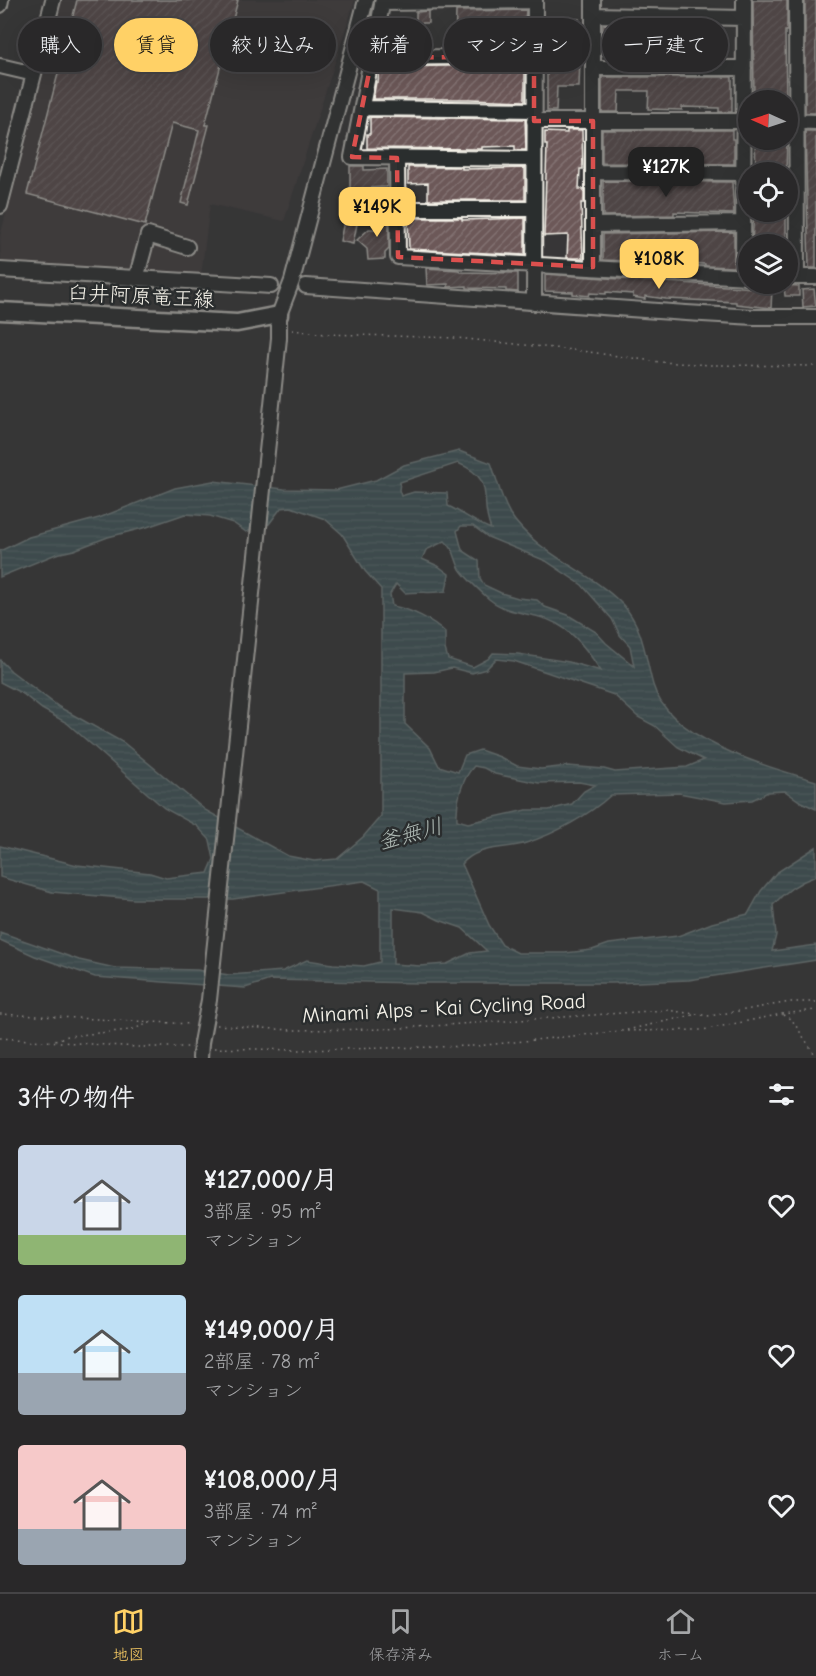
<!DOCTYPE html>
<html lang="ja">
<head>
<meta charset="utf-8">
<style>
	body { margin:0; font-family:"Comic Neue","Klee One",sans-serif; background:#313031; color:#f1f3f6; height:100vh; display:flex; flex-direction:column; font-size:22px; white-space:nowrap }
	* { box-sizing:border-box; margin:0 }
	p { font-size:20px; color:#a5a6a8 }
	.icon { flex:none; width:33px; height:33px; fill:none; stroke:currentColor; stroke-width:2; stroke-linecap:round; stroke-linejoin:round }
	.map { position:relative; height:1058px; overflow:hidden }
	.panel { display:flex; flex-direction:column; background:#292829; flex:1 }
	.panel>* { flex:none }
	.banner { position:absolute; left:18px; top:18px; width:780px; height:54px; display:flex; gap:12px }
	.needle { width:39px; rotate:273deg }
	.fabs { position:absolute; left:738px; top:90px; display:grid; gap:12px }
	.fabs a { display:grid; place-items:center; width:60px; height:60px; border-radius:50%; background:#292829; box-shadow:0 6px 24px #0002,0 0 0 2px #454446; font-size:30px }
	.price { position:absolute; translate:-50% -51px; padding:0 14px; border-radius:12px; background:#ffd166; color:#111; font-size:20px; line-height:39px; filter:drop-shadow(0 2px 3px #0008) }
	.price::after { content:''; position:absolute; left:50%; top:36px; width:18px; height:14px; margin-left:-9px; background:inherit; clip-path:polygon(0 0,100% 0,50% 100%) }
	.price.on { background:#222; color:#fff }
	ul { padding:0; list-style:none }
	li { display:flex; align-items:center; gap:18px; height:150px; padding:0 18px }
	li span { display:grid; place-items:center; flex:none; width:168px; height:120px; border-radius:6px; color:#555 }
	li>.icon { margin-inline-start:auto }
	span .icon { width:72px; height:72px; fill:#fffc; stroke-width:1 }
	li b { font-size:26px }
	h2 { display:flex; justify-content:space-between; align-items:center; height:72px; padding:0 18px; font-size:26px }
	.chip { padding:0 21px; border-radius:27px; background:#292829; box-shadow:0 6px 24px #0002,0 0 0 2px #454446; font-size:21px; line-height:54px }
	.chip.on { background:#ffd166; color:#111 }
	.tabs { display:flex; justify-content:space-around; align-items:center; height:84px; border-top:2px solid #454446; background:#292829; font-size:16px; color:#a5a6a8 }
	.tabs a { display:grid; justify-items:center; gap:3px }
	.tabs .on { color:#ffd166 }
	.map>svg:first-child { display:block }
	.built { fill:#474041 }
	.water { fill:url(#water-rules); stroke:#8c9c9b; stroke-width:1.5; fill-rule:evenodd }
	.building { fill:url(#building-hatch); stroke:#f4f1e8; stroke-width:1.5 }
	.lines { fill:none; stroke-linecap:round; stroke-linejoin:round }
	.minor-casing { stroke:#f4f1e8; stroke-width:18 }
	.major-casing { stroke:#f4f1e8; stroke-width:21 }
	.path { stroke:#f4f1e8; stroke-width:1.5; stroke-dasharray:1.5 4.5; stroke-linecap:butt }
	.minor { stroke:#2a2d2e; stroke-width:14 }
	.major { stroke:#2a2d2e; stroke-width:16 }
	.minor-bridge-casing { stroke:#f4f1e8; stroke-width:18; stroke-linecap:butt }
	.minor-bridge { stroke:#2a2d2e; stroke-width:14 }
	.marked { fill:none; stroke:#dc504e; stroke-width:4.5; stroke-dasharray:12 8; stroke-linejoin:round }
	.labels { text-anchor:middle; stroke-width:5; stroke-linejoin:round; paint-order:stroke }
	.street-label { font-size:21px; fill:#f4f1e8; stroke:#2a2d2e }
	.water-label { font-size:22px; font-style:italic; fill:#aeb9b4; stroke:#2a2d2e }
</style>
</head>
<body>
<div class="map">
<svg width="816" height="1058" viewBox="0 0 816 1058">
	<defs>
		<pattern id="water-rules" width="6" height="5" patternUnits="userSpaceOnUse" patternTransform="scale(1.5)"><rect width="6" height="5" fill="#466467"/><path d="M0 2.5h6" fill="none" stroke="#617b7d"/></pattern>
		<pattern id="building-hatch" width="6" height="6" patternUnits="userSpaceOnUse" patternTransform="scale(1.5)"><rect width="6" height="6" fill="#6c5959"/><path d="M-1 1l2-2M0 6l6-6M5 7l2-2" fill="none" stroke="#827171"/></pattern>
	</defs>
	<rect width="100%" height="100%" fill="#373637"/>
	<filter id="ink" filterUnits="userSpaceOnUse"><feTurbulence type="fractalNoise" baseFrequency=".0167" numOctaves="2"/><feDisplacementMap in="SourceGraphic" scale="12" xChannelSelector="R" yChannelSelector="G"/><feConvolveMatrix kernelMatrix="1 2 1 2 8 2 1 2 1" color-interpolation-filters="sRGB"/></filter>
	<g filter="url(#ink)">
		<path class="built" d="M60,0H355L284,221L210,204L201,275L1,262L0,237Z"/>
		<path class="water" d="M459,451L491,463C497,479 501,499 510,514C537,555 590,570 623,605C644,628 645,657 653,685C669,740 767,767 816,781V809L801,802L785,791L768,792L752,800L726,802L679,793L611,795C589,815 555,834 526,843C505,850 477,845 462,864L489,925L502,945L518,953H565L592,950L609,944L678,936L712,923L748,914L761,891L776,873L816,847V876C799,882 785,891 773,905L776,935L772,951L816,945V960L689,980L612,983H419L270,980L245,988L95,977L35,956L0,940V932L79,960L115,968L197,970L229,975L283,971L307,960L333,964L364,966L380,962V889L364,881L233,899H134L52,892L0,877V846L77,865L150,873L166,878L208,873L214,859L210,840L197,826L164,808L67,723L42,709L23,694L0,682V660L11,671L59,707L124,743L205,810L288,856L314,861L337,859L363,837L381,816V589L365,571L342,534L325,519L291,507L281,508L269,524L246,532L233,523L210,516L185,514L147,527L108,537L74,550L56,554L0,577V551L29,537L99,518L175,488L213,481L284,489L336,490L376,480L404,465ZM458,463C498,480 478,499 491,529C476,523 463,513 448,506L447,493L414,492L401,496L399,490L400,482ZM461,526H473L488,537L546,561L582,585L612,619L620,635L630,646L634,666L606,643L596,632L568,615L545,607L537,600L518,598L501,593L484,585L480,578L479,561L462,550L457,531ZM445,541C456,551 454,558 460,569C467,579 480,591 489,599C504,611 518,612 536,616C568,623 584,645 601,671L569,662L518,654L493,653L488,659L473,667L448,659L445,649V632C433,620 410,609 392,606L390,594L396,584L405,593C419,591 433,594 446,591L449,574L438,566L422,559L426,550ZM496,659L514,661L614,695L638,717L655,726L678,747L704,760L687,767L615,772L604,769L568,766L541,769L517,766L500,757L480,750L465,755L458,772L439,766L430,748L405,724V673L434,672L452,668L472,673L486,669ZM474,766L484,768L495,774L539,783L579,782L595,785L584,791L572,804L549,810H526L468,823L457,820C456,802 461,780 474,766ZM393,908L423,912L439,920L462,928L487,951L470,953L447,964L420,966L393,964Z"/>
		<path class="building" d="M77,0H238L205,125H209L188,205L181,203L199,130L172,123L145,225L27,194Z
			M753,0H787V31H785L786,100H754Z
			M805,0H816V113H805Z
			M526,10L523,45H455L456,11Z
			M428,11V23H416V12Z
			M550,18L579,19L580,45H582L583,59H580L579,87H557L556,111H547V51H544V41H547V38H549Z
			M603,24L709,27V32H718V56H709V59L671,58L672,39L637,38L636,57L602,55Z
			M387,27H414V47H386Z
			M525,65V101L470,99H373L376,82H378L379,67Z
			M602,77H732V112H719V108L682,107V110L648,109L649,91H619L618,112H602Z
			M370,117L525,119L526,150H515V146L482,147V149L367,148V134H370Z
			M567,130H582L583,169H580L579,189H584V203H581L583,258H567L568,235L544,236L547,145H545V132L567,133Z
			M602,130H732V139H734V164L602,163Z
			M805,131H816V268H809Z
			M755,140H787L786,172H756Z
			M350,166H364V170L387,169V187L350,189Z
			M408,167H462V169L525,168V200H428V183L408,184Z
			M603,181L732,182L734,214L674,212V215L603,216Z
			M376,212H389V249L385,253V259L368,260L367,249L357,240L369,229H376Z
			M754,212H786V238H766V244H752Z
			M408,218H462V220L525,218V255L409,249Z
			M344,221L357,224L353,244L340,241Z
			M734,232V267L705,266V264L603,260V234Z
			M426,268L459,270L460,272L518,273V292L506,291V289L467,288V286L448,287V284L427,285Z
			M545,274L772,289L771,308L736,304V302L666,299L645,296V299L633,297V294L606,292V294L590,293L589,296L573,294V292L545,291Z
			M784,285L799,286V296H785Z
			M814,289L816,306L803,307L802,290Z"/>
		<g class="lines">
			<g class="minor-casing">
				<path id="minor" d="M383,0L352,157L534,159
					M593,0V267
					M796,0L797,277
					M382,3L535,1
					M0,5L1,0
					M593,15L744,18
					M372,58L534,56
					M0,66L34,74
					M593,68H744
					M362,108L534,110
					M534,121H748
					M788,121L816,122
					M397,158L398,257L748,277
					M593,172L744,173
					M0,206L53,0
					M398,209H534
					M593,225L743,223
					M0,270L271,286
					M743,276L744,0
					M790,277H816
					M136,279L148,235L187,247
					M306,286L686,313L754,317H816
					M534,303L535,0
					M279,338V315L292,281L366,0
					M200,1058L201,1043"/>
			</g>
			<g class="major-casing">
				<path id="major" d="M0,311L237,323L279,315"/>
			</g>
			<path class="path" d="M292,330L326,334L457,338L582,351L660,362L712,365L816,366
				M0,1014L191,1024
				M783,1015L792,1020L816,1056
				M217,1025L291,1030L387,1029L666,1010L710,1016L790,1002H816
				M627,1030L693,1015
				M0,1038L137,1047H188
				M55,1040L68,1036L130,1030L153,1022
				M214,1048L297,1050L476,1046L621,1031L703,1030L782,1014L816,1010"/>
			<use href="#minor" class="minor"/>
			<use href="#major" class="major"/>
			<g class="minor-bridge-casing">
				<path id="minor-bridge" d="M201,1043L209,1000L279,338"/>
			</g>
			<use href="#minor-bridge" class="minor-bridge"/>
		</g>
	</g>
	<path d="M0 0H816V1058H0ZM534,56V121H593V267L398,257L397,158L352,157L372,58Z" fill="#373637" fill-opacity=".55" fill-rule="evenodd"/>
	<path class="marked" d="M534,56V121H593V267L398,257L397,158L352,157L372,58Z"/>
	<g class="labels">
		<g class="street-label">
			<text transform="translate(141 296) rotate(3)" y="7">臼井阿原竜王線</text>
			<text transform="translate(444 1008) rotate(-3)" y="7">Minami Alps - Kai Cycling Road</text>
		</g>
		<g class="water-label">
			<text transform="translate(410 833) rotate(-15)" y="8">釜無川</text>
		</g>
	</g>
</svg>
<div class="fabs">
<a><svg class="needle" viewBox="-14 -14 28 28"><path d="M0-13l5 13h-10z" fill="#e53935"/><path d="M0 13l5-13h-10z" fill="#a5a6a8"/></svg></a>
<a><svg class="icon" aria-label="locate" viewBox="0 0 24 24"><circle cx="12" cy="12" r="6"/><path d="M12 2v4M12 18v4M2 12h4M18 12h4"/></svg></a>
<a><svg class="icon" aria-label="layers" viewBox="0 0 24 24"><path d="M12 4l9 5-9 5-9-5zM3 14l9 5 9-5"/></svg></a>
</div>
<b class="price on" style="left:666px;top:198px">¥127K</b>
<b class="price" style="left:377px;top:238px">¥149K</b>
<b class="price" style="left:659px;top:290px">¥108K</b>
<div class="banner">
<a class="chip">購入</a>
<a class="chip on">賃貸</a>
<a class="chip">絞り込み</a>
<a class="chip">新着</a>
<a class="chip">マンション</a>
<a class="chip">一戸建て</a>
</div>
</div>
<section class="panel">
<h2>3件の物件<svg class="icon" aria-label="filters" viewBox="0 0 24 24"><path d="M4 7h16M4 17h16"/><circle cx="9" cy="7" r="2"/><circle cx="15" cy="17" r="2"/></svg></h2>
<ul>
<li><span style="background:linear-gradient(#c9d6e8 75%,#8fb573 0)"><svg class="icon" aria-label="home" viewBox="0 0 24 24"><path d="M3 11l9-7 9 7M6 9v11h12V9"/></svg></span><div><b>¥127,000/月</b><p>3部屋 · 95 m²</p><p>マンション</p></div><svg class="icon" aria-label="heart" viewBox="0 0 24 24"><path d="M12 20l-8-8c-3-5 5-10 8-4 3-6 11-1 8 4z"/></svg></li>
<li><span style="background:linear-gradient(#bfe0f5 65%,#9aa5b1 0)"><svg class="icon" aria-label="home" viewBox="0 0 24 24"><path d="M3 11l9-7 9 7M6 9v11h12V9"/></svg></span><div><b>¥149,000/月</b><p>2部屋 · 78 m²</p><p>マンション</p></div><svg class="icon" aria-label="heart" viewBox="0 0 24 24"><path d="M12 20l-8-8c-3-5 5-10 8-4 3-6 11-1 8 4z"/></svg></li>
<li><span style="background:linear-gradient(#f6c9c9 70%,#9aa5b1 0)"><svg class="icon" aria-label="home" viewBox="0 0 24 24"><path d="M3 11l9-7 9 7M6 9v11h12V9"/></svg></span><div><b>¥108,000/月</b><p>3部屋 · 74 m²</p><p>マンション</p></div><svg class="icon" aria-label="heart" viewBox="0 0 24 24"><path d="M12 20l-8-8c-3-5 5-10 8-4 3-6 11-1 8 4z"/></svg></li>
</ul>
</section>
<nav class="tabs">
<a class="on"><svg class="icon" aria-label="map" viewBox="0 0 24 24"><path d="M3 6l6-2 6 2 6-2v14l-6 2-6-2-6 2zM9 4v14M15 6v14"/></svg>地図</a>
<a><svg class="icon" aria-label="saved" viewBox="0 0 24 24"><path d="M7 4h10v16l-5-4-5 4z"/></svg>保存済み</a>
<a><svg class="icon" aria-label="home" viewBox="0 0 24 24"><path d="M3 11l9-7 9 7M6 9v11h12V9"/></svg>ホーム</a>
</nav>
</body>
</html>
